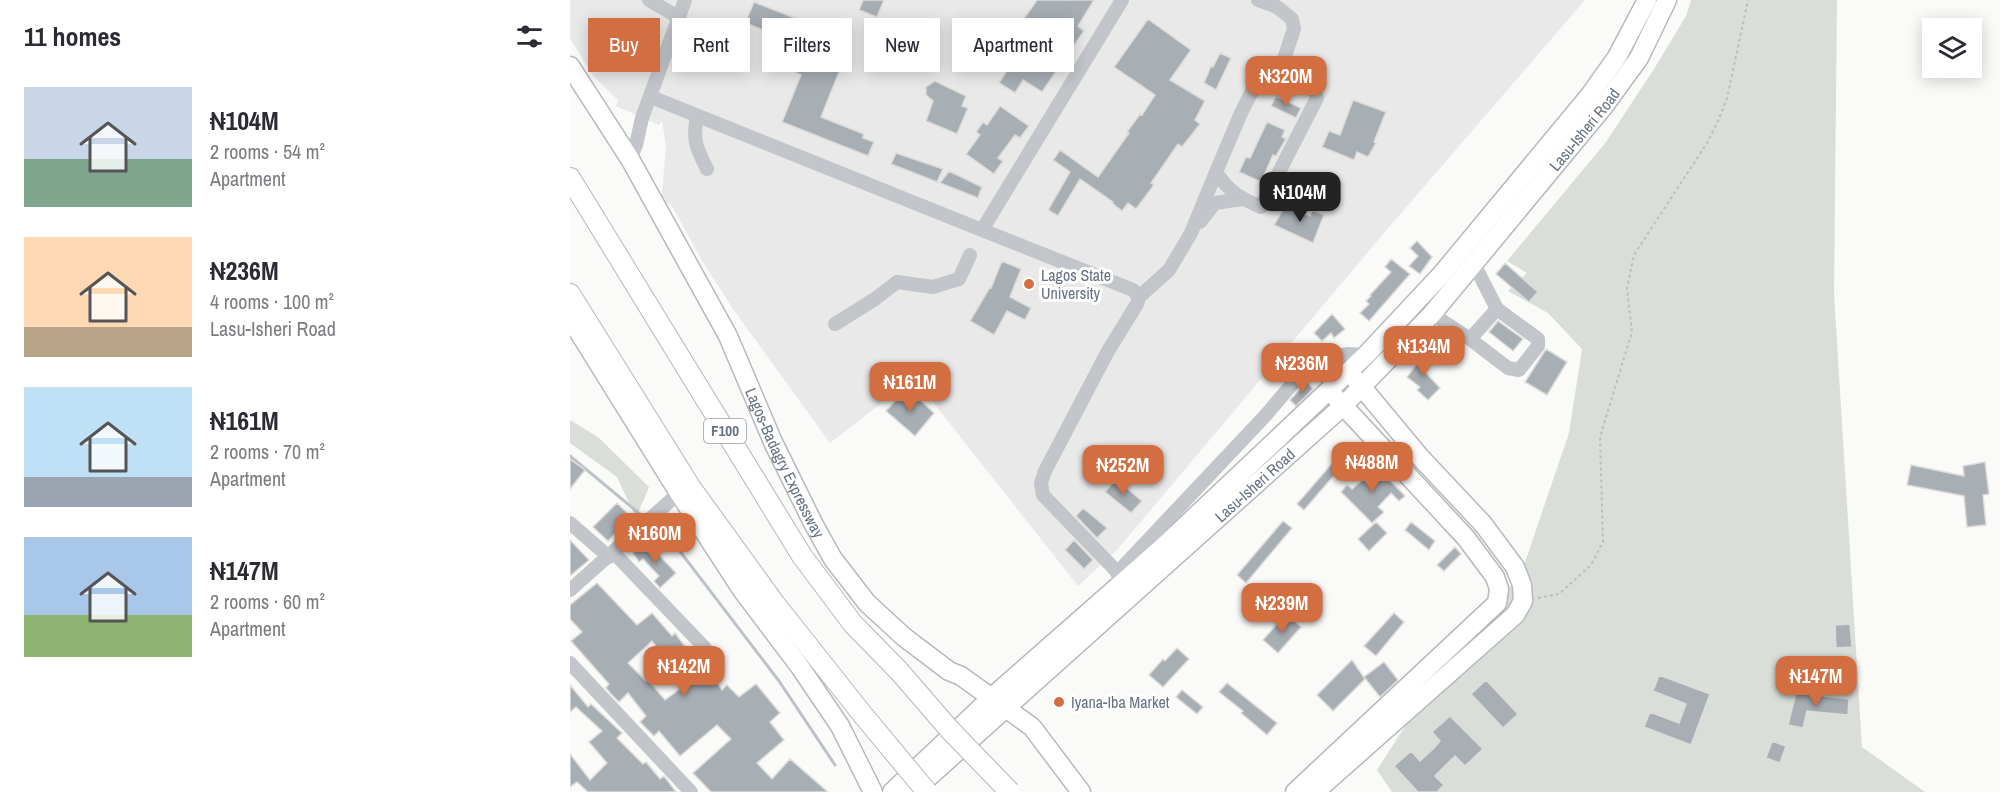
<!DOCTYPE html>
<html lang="en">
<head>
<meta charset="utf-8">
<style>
	body { margin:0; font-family:"Archivo Narrow",sans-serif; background:#f2f2f3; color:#2b2b33; height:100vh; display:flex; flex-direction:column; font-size:22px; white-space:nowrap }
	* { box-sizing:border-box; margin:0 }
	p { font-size:20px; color:#7c7c81 }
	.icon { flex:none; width:33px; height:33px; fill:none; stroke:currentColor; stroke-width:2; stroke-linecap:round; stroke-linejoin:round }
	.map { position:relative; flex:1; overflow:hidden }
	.sheet { display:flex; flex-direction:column; background:#fff; width:570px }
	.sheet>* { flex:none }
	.hud { position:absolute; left:18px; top:18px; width:570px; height:54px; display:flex; gap:12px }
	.buttons { position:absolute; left:1352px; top:18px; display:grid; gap:12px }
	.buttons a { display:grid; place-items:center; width:60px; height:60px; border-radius:0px; background:#fff; box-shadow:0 3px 15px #0003; font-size:30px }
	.price { position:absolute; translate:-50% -51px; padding:0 14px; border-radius:12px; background:#d26e3f; color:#fff; font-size:20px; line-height:39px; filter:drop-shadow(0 2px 3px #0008) }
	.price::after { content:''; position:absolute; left:50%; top:36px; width:18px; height:14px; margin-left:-9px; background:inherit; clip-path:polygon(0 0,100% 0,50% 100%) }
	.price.active { background:#222; color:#fff }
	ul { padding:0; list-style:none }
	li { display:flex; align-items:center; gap:18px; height:150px; padding:0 24px }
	li span { display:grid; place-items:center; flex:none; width:168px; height:120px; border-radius:0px; color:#555 }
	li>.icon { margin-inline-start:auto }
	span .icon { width:72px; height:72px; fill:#fffc; stroke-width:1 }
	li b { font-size:26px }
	h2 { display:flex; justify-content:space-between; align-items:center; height:72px; padding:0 24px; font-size:26px }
	.tag { padding:0 21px; border-radius:0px; background:#fff; box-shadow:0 3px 15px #0003; font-size:21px; line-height:54px }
	.tag.active { background:#d26e3f; color:#fff }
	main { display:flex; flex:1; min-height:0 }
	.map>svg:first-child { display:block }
	.built { fill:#e8e9e8 }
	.green { fill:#daded8 }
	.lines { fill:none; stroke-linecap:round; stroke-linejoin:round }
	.stream { stroke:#bbc3c8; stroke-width:3 }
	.building { fill:#a7aeb4; stroke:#dcdcda; stroke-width:1.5; fill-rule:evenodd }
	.major-casing { stroke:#b6b9bd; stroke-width:21 }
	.highway-casing { stroke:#b5b8bc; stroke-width:22 }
	.path { stroke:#bcbec1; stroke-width:2; stroke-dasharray:3 3; stroke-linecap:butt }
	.minor { stroke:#c2c5c9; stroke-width:14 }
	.major { stroke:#fff; stroke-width:18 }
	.highway { stroke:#fff; stroke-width:20 }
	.highway-bridge-casing { stroke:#b5b8bc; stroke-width:22; stroke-linecap:butt }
	.highway-bridge { stroke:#fff; stroke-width:20 }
	.poi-dot { fill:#d26e3f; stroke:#fff; stroke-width:2 }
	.labels { text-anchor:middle; stroke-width:6; stroke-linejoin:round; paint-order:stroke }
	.shield { fill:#fff; stroke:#959da6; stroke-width:1.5 }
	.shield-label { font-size:15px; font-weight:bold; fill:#677380 }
	.street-label { font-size:16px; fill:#677380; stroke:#fff }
	.poi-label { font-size:16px; fill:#677380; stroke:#fff; text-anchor:start }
</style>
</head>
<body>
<main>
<section class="sheet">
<h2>11 homes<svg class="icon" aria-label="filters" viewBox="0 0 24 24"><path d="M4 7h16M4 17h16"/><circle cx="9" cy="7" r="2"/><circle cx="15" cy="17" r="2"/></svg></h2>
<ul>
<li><span style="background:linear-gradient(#c9d6e8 60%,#7fa58c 0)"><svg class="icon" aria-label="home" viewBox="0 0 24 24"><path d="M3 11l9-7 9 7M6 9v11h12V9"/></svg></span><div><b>₦104M</b><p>2 rooms · 54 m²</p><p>Apartment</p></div></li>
<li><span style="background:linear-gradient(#ffd9b3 75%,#b9a48a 0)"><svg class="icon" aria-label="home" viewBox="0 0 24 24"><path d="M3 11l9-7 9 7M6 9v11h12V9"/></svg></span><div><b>₦236M</b><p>4 rooms · 100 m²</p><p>Lasu-Isheri Road</p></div></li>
<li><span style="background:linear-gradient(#bfe0f5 75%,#9aa5b1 0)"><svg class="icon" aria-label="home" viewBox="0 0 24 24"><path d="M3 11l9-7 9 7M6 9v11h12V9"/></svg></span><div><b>₦161M</b><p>2 rooms · 70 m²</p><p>Apartment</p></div></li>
<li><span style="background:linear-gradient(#a9c7e8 65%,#8fb573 0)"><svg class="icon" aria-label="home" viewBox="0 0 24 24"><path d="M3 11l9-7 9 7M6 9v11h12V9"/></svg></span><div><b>₦147M</b><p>2 rooms · 60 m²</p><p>Apartment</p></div></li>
</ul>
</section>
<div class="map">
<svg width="1430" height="792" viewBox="0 0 1430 792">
	<rect width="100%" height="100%" fill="#fafaf8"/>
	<path class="built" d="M0,0H1015L814,233L547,550L508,586L344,378L260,443L163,309L131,259L101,204L91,202L96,146L92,121L89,125L46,106L48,100L23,76L0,38Z"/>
	<path class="green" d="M1121,0H1267L1264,294L1292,747L1355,792H822L807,770L877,661L951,574L999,433L1012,349L978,313L938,291L957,273L937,261L1036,142L1084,69L1116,16Z
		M0,420L28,437L79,487L66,518L47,477L0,443Z"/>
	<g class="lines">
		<path class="stream" d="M0,456L76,519
			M81,523L99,537L209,681L265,765"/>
	</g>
	<path class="building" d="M293,0H314L307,17L289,10Z
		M467,0H524L508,26L514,31L472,92L453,80L445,93L429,83L438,69L425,60Z
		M184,2L282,40L251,117L294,134L293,138L304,142L298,156L212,122L231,75L224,72L235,46L175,23Z
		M578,19L621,50L600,80L635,101L625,120L630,124L612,147L608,144L581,183L584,185L566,209L558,203L552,211L542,203L543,202L510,179L488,216L478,210L500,172L483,160L490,150L528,177L559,133L557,132L570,114L572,115L585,95L544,67Z
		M650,53L661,58L646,90L634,83L641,66L643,67Z
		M365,81L396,96L392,106L398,108L387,134L356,121L363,101L356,95V87Z
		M706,96L731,108L726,118L701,106Z
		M783,100L816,112L804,142L806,143L798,157L787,152L784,160L752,147L759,131L770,135Z
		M430,106L459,126L450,138L445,135L428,158L433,161L424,174L396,154L410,135L406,132L413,122L417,125Z
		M697,122L715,130L712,137L716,139L706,156L703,155L691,182L669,172L676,157L680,158Z
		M326,153L373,169L367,182L321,164Z
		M379,171L412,187L408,198L370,183Z
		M715,206L740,216L742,210L754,215L743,243L704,225Z
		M847,241L862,257L850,274L839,266L848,256L840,248Z
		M821,259L840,274L799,321L790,313L799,304L796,301L801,296L800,295L821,272L815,267Z
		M432,261L451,269L440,297L461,308L455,320L437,311L424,335L400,321L420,287L421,288Z
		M935,263L968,292L959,302L926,274Z
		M762,314L775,329L764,338L761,333L752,341L744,333Z
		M928,321L953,339L943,351L919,332Z
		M976,349L997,362L977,395L955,382Z
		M857,351L866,358L855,372L870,388L858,400L847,390L850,387L837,377Z
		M737,382L743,389L726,406L720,400Z
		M333,393H342L364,413L345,436L316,411Z
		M772,452L779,458L734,510L727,504Z
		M0,459L15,470L0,489Z
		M800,460L835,496L829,501L821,493L808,507L814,512L802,523L771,492L777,485L782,489L801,473L794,466Z
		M1415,462L1419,494L1413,495L1416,525L1397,527L1394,496L1337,485L1341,465L1394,476L1393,466Z
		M546,479L572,501L561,513L535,492Z
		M47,503L61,517L38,541L23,527Z
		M513,508L537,528L527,538L506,516Z
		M713,521L722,528L676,583L667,575Z
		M806,522L817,533L799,551L788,539Z
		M841,522L865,541L859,550L835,530Z
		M0,540L19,560L0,576Z
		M504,540L523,560L514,569L495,550Z
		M77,543L84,554L86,552L106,573L90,588L84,581L89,576L73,559L69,562L63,553Z
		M885,547L891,554L874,571L867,565Z
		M27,583L67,625L82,613L102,636L105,633L133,671L138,668L152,690L157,685L169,697L186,684L210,713L200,722L214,740L187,763L202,779L220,759L258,792H141L123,773L161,739L147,725L110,756L89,731L84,736L70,722L76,716L58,693L49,702L41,694L36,688L39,684L1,641L12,632L0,619V605ZM82,641L100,664L96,666L111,688L95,700L78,680L76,681L58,663Z
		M824,613L834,622L806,656L794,646Z
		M716,614L731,627L708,653L693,640Z
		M1280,624L1282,647L1266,648L1265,625Z
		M607,648L619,659L593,687L579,675L593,659L595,661Z
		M782,660L795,679L763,711L747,695Z
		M814,662L828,680L810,697L794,677Z
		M1089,675L1140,694L1121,745L1074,727L1080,712L1109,723L1116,704L1083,691Z
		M916,680L948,714L933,728L901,694Z
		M657,683L707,723L697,735L671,713L673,711L649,692Z
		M0,685L18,707L21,704L52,733L47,738L73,764L76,762L90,779L94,776L106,792H18L7,782L0,787V754L20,780L37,763L19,742L32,731L6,707L0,712Z
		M612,690L633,707L627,714L606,697Z
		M1226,693L1279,699L1278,715L1237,711L1233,728L1218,725Z
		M880,716L913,749L895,766L885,756L865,776L874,785L867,792H848L824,766L841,751L850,761L864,748L870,741L862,732Z
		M1202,741L1216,746L1210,763L1196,758Z"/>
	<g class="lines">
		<g class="major-casing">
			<g id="major">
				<path id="s1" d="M0,66L60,159L158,336L203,442L243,523L263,559L297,603L334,637L379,671L391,676L462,727L511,792"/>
				<path d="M0,318L109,493L172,590L230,667L270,726L303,792"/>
				<path d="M322,792L421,698L594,546L796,355L871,275L1020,95L1047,57L1077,0"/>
				<path id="s2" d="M342,792L773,406L862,314L1034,106L1069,58L1097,0"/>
				<path d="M725,792L927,603L929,589L925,577L896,538L766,398"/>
				<path d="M745,792L945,615L953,601L952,585L945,567L913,524L850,457L786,380"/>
			</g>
		</g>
		<g class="highway-casing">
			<path id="highway" d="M0,178L232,556L283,624L329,671
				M0,294L121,488L205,604L293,715"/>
		</g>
		<path class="path" d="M968,598L989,594L1021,565L1033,542L1030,437L1062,332L1057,288L1064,255L1137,143L1148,121L1157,98L1178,0"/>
		<path class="minor" d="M79,0L108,17
			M688,0L707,7L722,19L724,29L711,68L743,86L747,98L691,207C670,198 659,192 646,172L671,113L690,75L711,68
			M81,97L412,230L552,0
			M127,117C122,140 127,149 137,169
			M60,159L66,145L72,118L115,0
			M630,222L645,203L672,199
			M412,230L563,290L569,297L567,304L538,351L475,471L471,483L473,495L555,580
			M569,297L599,270L621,233L646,172
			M862,314L900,339L927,309L904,264
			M265,324L305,299L327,282L363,287L389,279L400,255
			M900,339L938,368L949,370L968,346V339L927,309
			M0,523L39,557
			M44,553L135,648
			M547,573L695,416L729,376L762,357L777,354L796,355
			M0,590L109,493
			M0,663L121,792"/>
		<use href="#major" class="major"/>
		<use href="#highway" class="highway"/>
		<g class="highway-bridge-casing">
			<path id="highway-bridge" d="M329,671L380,730L440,792
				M293,715L357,792"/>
		</g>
		<use href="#highway-bridge" class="highway-bridge"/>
	</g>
	<g class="poi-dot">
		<circle cx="459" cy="284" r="6"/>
		<circle cx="489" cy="702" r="6"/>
	</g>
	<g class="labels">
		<rect class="shield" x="134" y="419" width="42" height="24" rx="4.5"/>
		<g class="shield-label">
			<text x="155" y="436">F100</text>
		</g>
		<g class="street-label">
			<text dy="6" stroke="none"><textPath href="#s2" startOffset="946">Lasu-Isheri Road</textPath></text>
			<text dy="6" stroke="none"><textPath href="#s1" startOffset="452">Lagos-Badagry Expressway</textPath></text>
			<text dy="6" stroke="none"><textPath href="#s2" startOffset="460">Lasu-Isheri Road</textPath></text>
		</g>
		<g class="poi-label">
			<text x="471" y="281">Lagos State<tspan x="471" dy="18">University</tspan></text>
			<text x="501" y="708">Iyana-Iba Market</text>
		</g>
	</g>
</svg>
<div class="buttons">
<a><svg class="icon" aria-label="layers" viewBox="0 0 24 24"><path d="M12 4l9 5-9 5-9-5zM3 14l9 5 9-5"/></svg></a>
</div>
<b class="price" style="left:716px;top:107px">₦320M</b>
<b class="price active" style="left:730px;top:223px">₦104M</b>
<b class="price" style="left:854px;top:377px">₦134M</b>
<b class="price" style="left:732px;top:394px">₦236M</b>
<b class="price" style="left:340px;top:413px">₦161M</b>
<b class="price" style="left:802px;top:493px">₦488M</b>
<b class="price" style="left:553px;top:496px">₦252M</b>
<b class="price" style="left:85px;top:564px">₦160M</b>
<b class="price" style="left:712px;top:634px">₦239M</b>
<b class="price" style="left:114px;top:697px">₦142M</b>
<b class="price" style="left:1246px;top:707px">₦147M</b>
<div class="hud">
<a class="tag active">Buy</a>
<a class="tag">Rent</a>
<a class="tag">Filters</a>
<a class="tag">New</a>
<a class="tag">Apartment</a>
</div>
</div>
</main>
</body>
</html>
